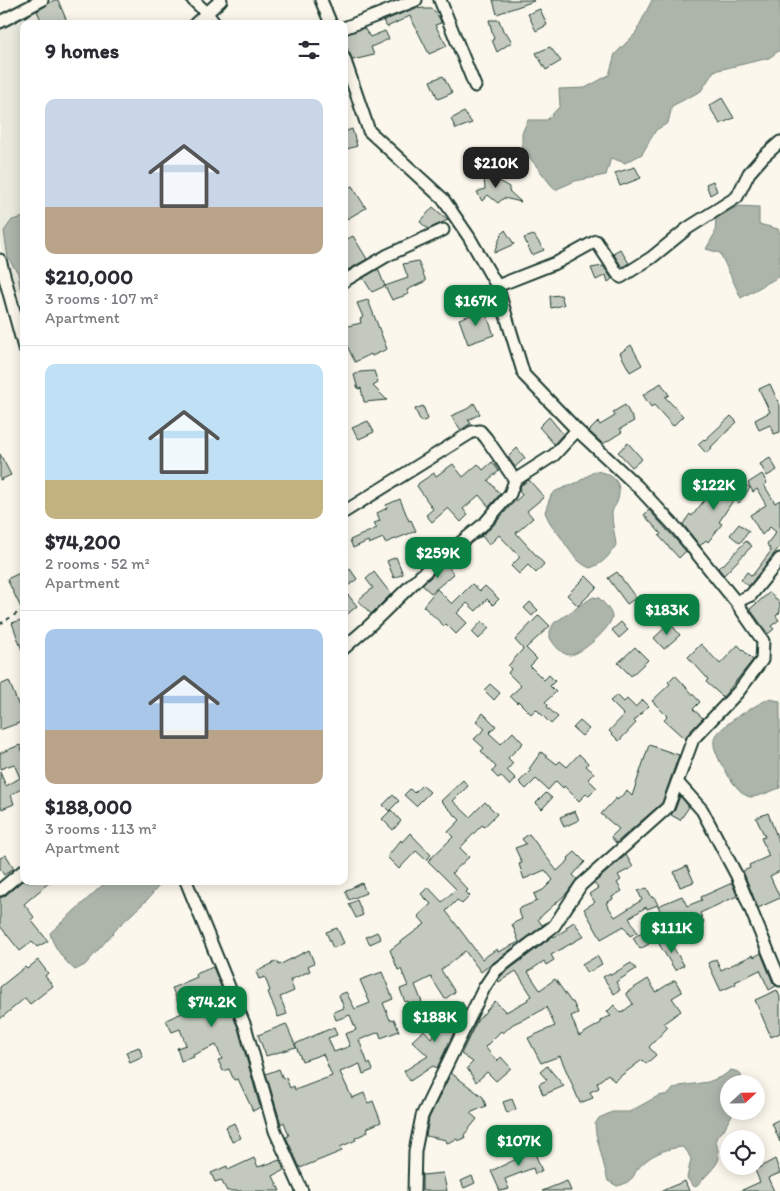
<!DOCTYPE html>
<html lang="en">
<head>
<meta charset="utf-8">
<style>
	body { margin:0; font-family:Itim,sans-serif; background:#f2f2f3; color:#2b2b33; height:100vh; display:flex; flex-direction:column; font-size:19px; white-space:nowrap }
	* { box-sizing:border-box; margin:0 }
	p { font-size:16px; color:#7c7c81 }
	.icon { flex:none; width:28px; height:28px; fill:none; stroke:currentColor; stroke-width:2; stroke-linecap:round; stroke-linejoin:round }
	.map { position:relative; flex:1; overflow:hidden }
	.details { position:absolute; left:20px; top:20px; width:328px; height:865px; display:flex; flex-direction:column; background:#fff; border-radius:10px; box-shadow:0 2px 12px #0003 }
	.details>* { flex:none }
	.needle { width:32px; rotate:68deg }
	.controls { position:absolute; left:720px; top:1075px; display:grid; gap:10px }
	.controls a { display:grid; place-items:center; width:45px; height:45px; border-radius:50%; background:#fff; box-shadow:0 2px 12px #0003; font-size:25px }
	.price { position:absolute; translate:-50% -42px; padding:0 11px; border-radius:10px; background:#0b8043; color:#fff; font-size:16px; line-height:32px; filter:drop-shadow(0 1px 2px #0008) }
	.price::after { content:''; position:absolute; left:50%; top:30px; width:15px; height:11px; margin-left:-8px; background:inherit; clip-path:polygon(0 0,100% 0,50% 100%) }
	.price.on { background:#222; color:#fff }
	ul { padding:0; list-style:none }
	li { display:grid; align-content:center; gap:10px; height:265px; padding:0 25px }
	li+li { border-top:1px solid #e1e1e2 }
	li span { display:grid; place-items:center; height:155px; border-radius:10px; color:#555 }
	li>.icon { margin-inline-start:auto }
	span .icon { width:90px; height:90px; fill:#fffc; stroke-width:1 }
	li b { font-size:21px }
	h2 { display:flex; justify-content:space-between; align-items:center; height:60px; padding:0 25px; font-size:21px }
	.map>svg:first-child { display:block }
	.built { fill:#eae9de }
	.water { fill:#adb4aa; stroke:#74847b }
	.building { fill:#c4c9be; stroke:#1f3d34 }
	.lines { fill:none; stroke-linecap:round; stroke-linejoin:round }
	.street-casing { stroke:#1f3d34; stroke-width:15 }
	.path { stroke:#1f3d34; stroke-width:2; stroke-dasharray:4 4; stroke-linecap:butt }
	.street { stroke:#fbf7ec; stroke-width:11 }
</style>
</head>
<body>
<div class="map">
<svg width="780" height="1191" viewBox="0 0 780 1191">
	<rect width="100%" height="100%" fill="#fbf7ec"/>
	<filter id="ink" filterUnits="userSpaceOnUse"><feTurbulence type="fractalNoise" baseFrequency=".02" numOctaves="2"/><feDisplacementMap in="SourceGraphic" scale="10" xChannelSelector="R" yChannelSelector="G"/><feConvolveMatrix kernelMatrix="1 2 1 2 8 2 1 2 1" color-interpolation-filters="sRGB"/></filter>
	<g filter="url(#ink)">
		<path class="built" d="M54,0H58L68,24H24V290L17,292L12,284L0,243V29Z"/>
		<path class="water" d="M652,0H780V50L769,58L714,71L701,91L672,106L668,123L656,130L642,154L625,163L611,158L606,175L575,181L555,190L522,148V133L528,120H547L560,106L559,89L585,88L609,75L615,54L635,34Z
			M738,206L759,207V224L778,229L780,233V276L741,298L720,253L706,249L715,233L716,218Z
			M24,217V287L20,288L18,273L8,258L4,231L12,220Z
			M595,471C611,473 623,481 618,499C617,505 612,508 612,514C612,524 615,535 616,545C609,556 603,564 590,568C575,562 569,549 560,536C553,527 549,523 545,512L551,495L556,491L578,482Z
			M593,597L599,598C603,602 612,611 612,617C611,628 582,654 570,655C562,655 554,645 550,638V631L554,623Z
			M769,699L780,701V788C771,791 759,797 750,797C738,796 711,753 714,740C715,728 757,704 769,699Z
			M107,881H163L147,900L120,925L85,965L75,970C65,962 52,945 50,933Z
			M731,1070L739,1072L741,1075L742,1084H729V1111H734L723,1131L716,1138C716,1145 719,1152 719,1158C718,1166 701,1180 696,1187L692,1185L687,1178L691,1159L687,1151L682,1147C666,1148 647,1156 637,1170C635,1172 635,1174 633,1177C629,1182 623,1185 617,1186L608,1181L596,1134L595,1124L599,1118L612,1112H629L658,1096L669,1094L673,1089L680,1086L708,1082L723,1076Z"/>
		<path class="building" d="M54,0H58L68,24H43L37,11Z
			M493,0H533L534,1L497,14Z
			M424,8V9H432L440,19L441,23L435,25L447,46L429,54L410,16L387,27L383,21L413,9Z
			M540,9L547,25L536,31L528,14Z
			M489,20H499L504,33L506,32L512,42L497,52L492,40L494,39Z
			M364,28L370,37L385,31L389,39L371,47L374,55L353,60L346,46L344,47V35Z
			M550,47L561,61L546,70L536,53Z
			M443,76L452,93L438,99L430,81Z
			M722,98L734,118L720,124L709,106Z
			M464,112L472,123L456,129L451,119Z
			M352,129L357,146L344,150V132Z
			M635,167L641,178L620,186L615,173Z
			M496,170L502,177L499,181L509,187V191L521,202L504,198L498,203L488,195L482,201L477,192L485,189L484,177Z
			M713,181L717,191L710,195L706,184Z
			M352,186L366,208L347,219L344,211V190Z
			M433,207L448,220L428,229L420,222Z
			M505,230L514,244L494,253L501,235Z
			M534,235L544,250L532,255L524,238Z
			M353,236L367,259L348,270L344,261V241Z
			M620,249L629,263L622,267L613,253Z
			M418,261L426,281L407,290L409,294L392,300L385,286L408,278L403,264Z
			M603,266L612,279L608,282L606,275L596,280L591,268Z
			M378,269L385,286L372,292L363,278Z
			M561,295L564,305L551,308L550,296Z
			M368,300L387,349L372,356L371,354L355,362L344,340V327L361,323L360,319L363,317L357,303Z
			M485,310L494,335L468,344L459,319Z
			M631,345L642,365L630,372L620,353Z
			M374,371L378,383L373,386L387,400L364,402L361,388L358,389L354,375L360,372Z
			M661,383L669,395L665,397L683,416L673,426L654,405L651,407L643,395Z
			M770,384L780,406V432L774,434L770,425L759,430L755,420L770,412L759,389Z
			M474,403L480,414L468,420L471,423L461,430L451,416L467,409Z
			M625,405L634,421L620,429L622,432L603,444L589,431L598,422L600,425L615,416L613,412Z
			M423,406L428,419L421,422L415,409Z
			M731,416L737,422L711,447L712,448L706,453L698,444L704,439L705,440Z
			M549,417L563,434L554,444L539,427Z
			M368,421L374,432L359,439L352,428Z
			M628,443L642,459L632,467L618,452Z
			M517,448L525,458L515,467L508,457Z
			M0,454L11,475L0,480Z
			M770,458L777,470L767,476L760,464Z
			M492,462L499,471L488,480L500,494L489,507L479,495L463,509L468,515L461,522L448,508L432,522L426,515L433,509L417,486L419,483L434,473L436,476L453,464L463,477L478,464L483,470Z
			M762,474L767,483L764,485L775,503L780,500V546L749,586L741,580L747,572L752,576L771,551L767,544L776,532L770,527L762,535L750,515L766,505L757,489L753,492L748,483Z
			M735,477L750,488L739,503L734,499L719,522L722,524L708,542L706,540L700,546L683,524L690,514L692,516L706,498L703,495L710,485L722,494Z
			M529,480L544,497L527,511L533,518L516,533L544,564L536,573L528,565L519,574L511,566L520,557L499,535L489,545L482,536L476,540L491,528L512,504L522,495L519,491L521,485Z
			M400,499L409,521L411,520L416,531L385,543L383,538L369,544L368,541L353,548L350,540L377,528L374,523L380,521L377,513L387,508L386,505Z
			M649,510L686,551L679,558L659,536L661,534L644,515Z
			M739,524L749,531L740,543L730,535Z
			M746,541L752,546L724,575L718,568L722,564L723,565Z
			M396,557L403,574L394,578L387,561Z
			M446,564L454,574L431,593L422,585Z
			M350,569L357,579L344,589V574Z
			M24,571V614L7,579Z
			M374,572L391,594L371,614L358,600L373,588L366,579Z
			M617,572L636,598L627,604L608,578Z
			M586,576L597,587L578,606L567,595Z
			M472,584L480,591L485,586L499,599L493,605L487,599L476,611L467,603L457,613L467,623L456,634L446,624L444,626L423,606L437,589L452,604Z
			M770,592L780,604V612L776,616L779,620L771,626L774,629L768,634L750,609Z
			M348,595L357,606L344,617V598Z
			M656,601L667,612L658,620L648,609Z
			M530,602L538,610L532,616L524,608Z
			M539,615L550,626L526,648L537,659L530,666L544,680L549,675L555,681L550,686L556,692L545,702L548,705L547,707L558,717L551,724L536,709L531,714L518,701L517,703L510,696L521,686L508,673L511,669L508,666L523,649L515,640Z
			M24,619V653H23L12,623Z
			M482,621L489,628L479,639L472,632Z
			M621,622L628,630L619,638L612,630Z
			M670,623L680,635L664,649L654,638Z
			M701,644L720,664L738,645L753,660L723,697L706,682L708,679L688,657Z
			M635,647L648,660L631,676L618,663Z
			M675,675L700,702L693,709L703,718L688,734L685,739L664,720L667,716L652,701L670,684L668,682Z
			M9,681L20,709H22L24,713V721L0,730V685Z
			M490,684L500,693L494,700L484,690Z
			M617,695L624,702L627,699L635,707L643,700L649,706L634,721L636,723L619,741L609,731L624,715L610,701Z
			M483,713L496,726L489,733L501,744L513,732L523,743L508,758L513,763L507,770L516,779L510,786L501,776L498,778L492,772L496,767L481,751L484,748L474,739L485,729L476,721Z
			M580,721L589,729L582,736L573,728Z
			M20,745L24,755V787L11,795L14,804L2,809L0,803V772L6,786L20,778L14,764L0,769V753Z
			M649,745L679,755L662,803L616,843L611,837L619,829L601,814L616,798L617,800L627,791L632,796Z
			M541,752L557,764L560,761L567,767L579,754L588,763L586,766L594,773L588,779L597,788L589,796L586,794L579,801L564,786L563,788L556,781L548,790L536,779L526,789L519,782L531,770L529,769Z
			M463,780L468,786L453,801L470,817L485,802L497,814L484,827L482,825L460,848L469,857L452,873L468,890L466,892L470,896L462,904L457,900L446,911L482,959L497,949L498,952L519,942L512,924L522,919L518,909L537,901L534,894L543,890L553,880L545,870L524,879L519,864L522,863L515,848L526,844L522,839L529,834L557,871L569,860L568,858L575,852L585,862L573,875L577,879L566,894L538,919L542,925L546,923L481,972L465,951L441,970L455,992L445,999L431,977L415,985L422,1002L410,1007L408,1001L405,1002L400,989L408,986L401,969L398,970L390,950L425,924L418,916L431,904L421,894L428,887L442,902L456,889L428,861L453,837L448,832L460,820L441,801Z
			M422,785L430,792L416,806L404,795L410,789L414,793Z
			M546,793L552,798L542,809L536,803Z
			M393,795L399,801L389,811L383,805Z
			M680,796L689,807L680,820L671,815L675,810Z
			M391,810L401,821L393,830L382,819Z
			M575,811L579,820L564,827L560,817Z
			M768,813L780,845V871L770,876L780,898L758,908L743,871L750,868L749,865L769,856L761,838L765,837L756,818Z
			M410,833L431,855L426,860L416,851L399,869L387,857L401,840L402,842Z
			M6,855L14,868L4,875L0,869V858Z
			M626,855L633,867L618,875L621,880L617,883L622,891L612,897L613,899L606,903L615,917L642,900L638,891L647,888L652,898L654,897L658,905L647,909L646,907L629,918L637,932L630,936L624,926L601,939L584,909L595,902L589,894L598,888L594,883Z
			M687,866L694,882L680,887L674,872Z
			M22,881H51L24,904L34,917L31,920L48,941L37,947L32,942L20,951L0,926V898L5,896Z
			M362,883L366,893L349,900L345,891Z
			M732,883L737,896L700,913L704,922L683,931L685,934L671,943L665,933L675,927L669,912L662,915L658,906L682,896L687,906L702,900L701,897Z
			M357,900L363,915L356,918L349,904Z
			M574,922L584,936L551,955L554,960L546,965L544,961L528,972L540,990L555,979L571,1002H573L578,1013L571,1016L579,1036L601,1023L600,1020L611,1016L607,1012L614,1005L621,1013L633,1004L626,993L648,979L656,992L675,980L682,992L672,998L681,1011L664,1023L668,1027L649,1047L656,1055L646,1064L642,1060L614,1081L608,1074L597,1083L599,1088L590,1092L593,1098L580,1103L560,1056L541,1063L528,1038L555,1026L546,1007L537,1013L513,1024L503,1033L501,1031L485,1047L497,1061L501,1057L511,1068L496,1081L487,1072L476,1082L467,1068L473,1062L461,1054L477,1021L495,1001L506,1012L528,1000L527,999L532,996L516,971L499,982L498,980L502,975L553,936L554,937L567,929L566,927Z
			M337,928L344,943L333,948L326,932Z
			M377,932L381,939L370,944L366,937Z
			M642,932L649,944L640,949L633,938Z
			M668,939L684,965L675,970L659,944Z
			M309,950L314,963L308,966L310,971L290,980L294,991L280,997L287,1014L278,1017L268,992L270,991L265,977L259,979L256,972L277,961L279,965Z
			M761,953L773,983L776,986L769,990L760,970L735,982L736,984L721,991L708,963L716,959L721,970L753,955L754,957Z
			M597,956L602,964L587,973L582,965Z
			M38,960L48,973L45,976L53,986L30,1004L25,998L0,1019V987L25,967L27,969Z
			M631,963L636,969L616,982L620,990L614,994L603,977L610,973L611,975Z
			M213,967L238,1028L260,1107L253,1111L238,1079L234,1080L229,1069L223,1071L218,1060L222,1059L216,1045L193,1055L194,1057L181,1061L177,1048L186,1045L180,1029L172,1032L166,1020L182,1013L172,988L197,977L196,974Z
			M382,972L393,999L383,1003L390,1020L394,1019L399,1031L381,1038L379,1032L359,1040L368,1064L370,1063L373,1070L363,1074L360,1064L340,1072L352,1098L364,1093L368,1103L373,1101L381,1122L367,1128L368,1132L355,1138L356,1140L340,1147L342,1151L300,1168L286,1137L289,1136L284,1122L281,1124L266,1074L279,1069L283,1079L286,1078L290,1088L294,1086L295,1090L332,1076L323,1054L302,1061L295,1044L334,1027L337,1035L328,1038L334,1052L350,1046L345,1034L356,1030L350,1015L336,1020L333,1012L344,1008L339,995L346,992L355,1009L370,1003L360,980Z
			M777,990L780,997V1033L771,1037L755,1000Z
			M462,1002L465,1009L461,1018L445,1025L454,1032L437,1068L433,1066L410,1081L404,1071L428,1056L412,1041L424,1030L431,1038L442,1023L443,1024L440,1016Z
			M286,1024L296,1047L266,1056L258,1035Z
			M139,1047L143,1057L130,1063L126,1052Z
			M547,1066L564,1086L543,1095L539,1084L547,1080L540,1072Z
			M451,1073L483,1097L486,1106L470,1113L477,1119L464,1135L465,1138L458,1141L457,1139L447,1143L446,1140L426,1136L429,1118Z
			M512,1099L516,1109L507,1113L503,1102Z
			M780,1119V1142L772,1123Z
			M234,1123L241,1138L232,1142L226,1127Z
			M544,1144L547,1151L536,1156L542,1171L535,1174L533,1168L505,1179L509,1189L500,1191L491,1171L525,1155L524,1152Z
			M254,1158L258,1167L280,1160L284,1170L273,1176L280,1191H227L221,1180L215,1182L211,1173L227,1166L228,1170Z
			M775,1159L780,1173L768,1178L774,1191H740L760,1182L755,1170Z
			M443,1173L447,1191H422V1175Z
			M472,1176L475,1183L464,1188L461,1181Z
			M567,1181L571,1191H542Z
			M685,1181L689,1191H661Z"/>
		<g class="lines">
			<g class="street-casing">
				<path id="street" d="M193,0L206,12L215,24
					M321,0L331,24
					M440,0L475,86
					M0,22L42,0
					M195,24L221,0
					M344,28L416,0
					M344,58L369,131L443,199L469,237L497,286L524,375L577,430L638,487L678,530L736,602L763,641L762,660L738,692L693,739L668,807L581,885L554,926L496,970L484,988L422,1116L415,1151L414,1191
					M0,260L24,348
					M344,281L388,255L443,230
					M497,286L558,262L596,241L617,273L621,277L651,258L688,228L737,197L749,173L763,157L780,142
					M344,512L472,432L480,431L486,438L515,480
					M736,602L751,595L780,559
					M344,648L368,627L429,568L485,523L510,494L515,480L554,455L577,430
					M677,782L702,810L737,876L780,980
					M186,881L245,1026L275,1131L302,1191
					M0,890L24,870"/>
			</g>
			<path class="path" d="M0,624L24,609"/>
			<use href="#street" class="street"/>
		</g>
	</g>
</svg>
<div class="controls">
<a><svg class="needle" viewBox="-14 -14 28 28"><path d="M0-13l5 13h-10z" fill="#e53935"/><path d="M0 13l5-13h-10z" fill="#7c7c81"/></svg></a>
<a><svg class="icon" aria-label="locate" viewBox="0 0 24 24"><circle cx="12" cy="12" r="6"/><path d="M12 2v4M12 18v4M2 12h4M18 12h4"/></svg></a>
</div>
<b class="price on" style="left:496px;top:189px">$210K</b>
<b class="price" style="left:476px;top:327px">$167K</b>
<b class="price" style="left:714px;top:511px">$122K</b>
<b class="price" style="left:438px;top:579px">$259K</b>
<b class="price" style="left:667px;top:636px">$183K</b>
<b class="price" style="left:672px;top:954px">$111K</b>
<b class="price" style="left:212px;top:1028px">$74.2K</b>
<b class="price" style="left:435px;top:1043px">$188K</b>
<b class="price" style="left:519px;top:1167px">$107K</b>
<section class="details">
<h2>9 homes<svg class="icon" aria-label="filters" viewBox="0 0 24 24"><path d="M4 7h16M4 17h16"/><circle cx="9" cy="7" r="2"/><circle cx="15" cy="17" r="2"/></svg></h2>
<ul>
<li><span style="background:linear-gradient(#c9d6e8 70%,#b9a48a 0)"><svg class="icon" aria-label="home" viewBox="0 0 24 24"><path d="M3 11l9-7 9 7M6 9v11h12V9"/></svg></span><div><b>$210,000</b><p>3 rooms · 107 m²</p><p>Apartment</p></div></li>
<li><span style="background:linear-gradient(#bfe0f5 75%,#c2b280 0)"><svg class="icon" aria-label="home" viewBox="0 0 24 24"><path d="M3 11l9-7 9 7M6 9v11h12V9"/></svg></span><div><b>$74,200</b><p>2 rooms · 52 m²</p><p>Apartment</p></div></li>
<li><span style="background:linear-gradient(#a9c7e8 65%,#b9a48a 0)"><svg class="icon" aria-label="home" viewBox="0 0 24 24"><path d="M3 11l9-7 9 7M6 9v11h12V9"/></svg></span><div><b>$188,000</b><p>3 rooms · 113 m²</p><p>Apartment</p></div></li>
</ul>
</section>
</div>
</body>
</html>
